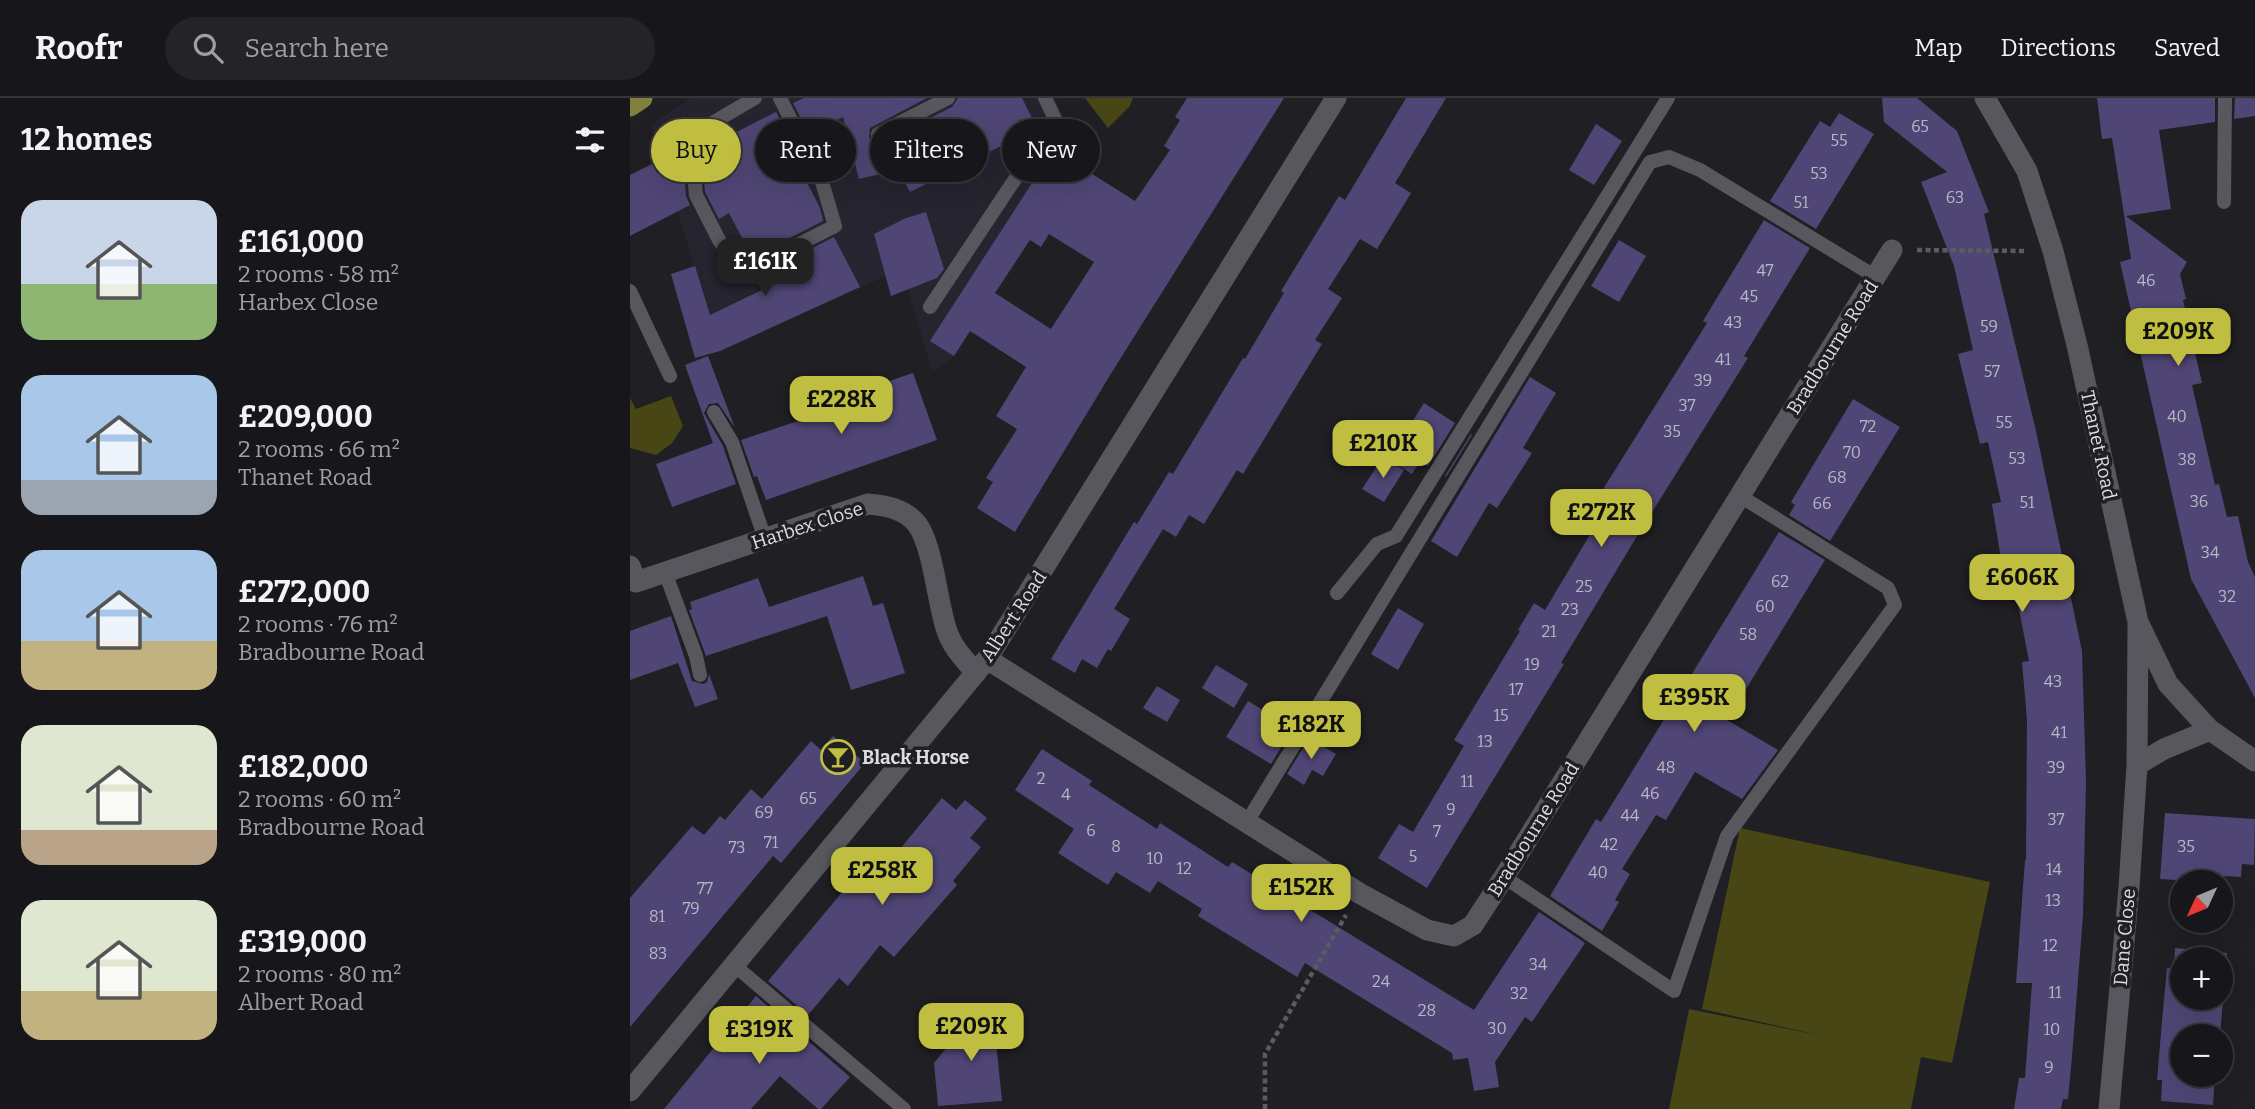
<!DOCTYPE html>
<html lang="en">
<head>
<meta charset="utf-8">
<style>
	body { margin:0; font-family:Bitter,serif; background:#242428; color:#f1f3f6; height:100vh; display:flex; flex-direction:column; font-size:26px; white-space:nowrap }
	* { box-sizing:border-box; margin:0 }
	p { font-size:23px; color:#9e9fa3 }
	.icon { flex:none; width:38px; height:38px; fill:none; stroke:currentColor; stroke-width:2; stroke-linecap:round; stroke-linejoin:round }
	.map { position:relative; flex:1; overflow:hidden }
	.details { display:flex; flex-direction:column; background:#17171b; width:630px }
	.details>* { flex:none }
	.guide { position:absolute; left:21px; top:21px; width:665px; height:63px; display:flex; gap:14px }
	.needle { width:46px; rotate:226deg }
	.buttons { position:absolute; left:1540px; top:772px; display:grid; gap:14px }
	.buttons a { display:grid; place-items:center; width:63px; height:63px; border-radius:50%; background:#17171b; box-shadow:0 7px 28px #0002,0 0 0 2px #36363a; font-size:35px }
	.price { position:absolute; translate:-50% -60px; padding:0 16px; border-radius:14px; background:#bfbe41; color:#111; font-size:23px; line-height:46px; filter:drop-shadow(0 2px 4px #0008) }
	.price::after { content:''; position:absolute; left:50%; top:42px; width:21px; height:16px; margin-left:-10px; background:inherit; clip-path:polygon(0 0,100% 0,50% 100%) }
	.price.on { background:#222; color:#fff }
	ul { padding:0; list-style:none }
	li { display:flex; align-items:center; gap:21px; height:175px; padding:0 21px }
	li span { display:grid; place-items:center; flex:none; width:196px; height:140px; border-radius:21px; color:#555 }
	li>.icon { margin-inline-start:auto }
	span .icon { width:84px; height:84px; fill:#fffc; stroke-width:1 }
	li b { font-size:30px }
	h2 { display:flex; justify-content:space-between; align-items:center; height:84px; padding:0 21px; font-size:30px }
	.chip { padding:0 24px; border-radius:32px; background:#17171b; box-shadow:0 7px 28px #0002,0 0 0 2px #36363a; font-size:24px; line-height:63px }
	.chip.on { background:#bfbe41; color:#111 }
	header { display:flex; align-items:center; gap:42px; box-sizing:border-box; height:98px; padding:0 35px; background:#17171b; border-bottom:2px solid #36363a }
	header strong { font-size:33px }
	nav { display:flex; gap:38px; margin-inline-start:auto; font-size:24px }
	.search { width:490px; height:63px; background:#242428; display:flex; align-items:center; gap:18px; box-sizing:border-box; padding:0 24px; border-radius:38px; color:#9e9fa3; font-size:26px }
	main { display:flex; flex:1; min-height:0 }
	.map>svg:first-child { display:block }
	.built { fill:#25242f }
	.green { fill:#474614 }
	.building { fill:#504675; fill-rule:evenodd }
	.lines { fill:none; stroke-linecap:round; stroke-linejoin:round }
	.path { stroke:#5b5b60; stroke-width:4.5; stroke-dasharray:5 3.5; stroke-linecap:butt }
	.service { stroke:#58575d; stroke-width:14 }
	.minor { stroke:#58575d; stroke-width:21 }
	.primary { stroke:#82803d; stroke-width:21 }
	.labels { text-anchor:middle; stroke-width:7; stroke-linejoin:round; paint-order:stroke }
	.number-label { font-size:16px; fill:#bab7c5 }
	.street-label { font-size:19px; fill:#dddde0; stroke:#1f1f24 }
	.poi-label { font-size:19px; font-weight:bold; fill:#dddde0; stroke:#1f1f24; text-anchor:start }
</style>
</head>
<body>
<header>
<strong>Roofr</strong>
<div class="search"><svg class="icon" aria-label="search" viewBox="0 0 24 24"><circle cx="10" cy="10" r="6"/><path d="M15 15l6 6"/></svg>Search here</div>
<nav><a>Map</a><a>Directions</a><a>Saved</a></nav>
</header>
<main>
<section class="details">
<h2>12 homes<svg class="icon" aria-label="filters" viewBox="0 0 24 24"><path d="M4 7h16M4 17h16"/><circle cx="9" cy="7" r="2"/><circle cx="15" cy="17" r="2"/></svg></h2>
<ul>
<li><span style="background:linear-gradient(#c9d6e8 60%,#8fb573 0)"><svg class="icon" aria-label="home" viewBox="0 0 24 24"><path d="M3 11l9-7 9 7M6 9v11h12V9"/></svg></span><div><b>£161,000</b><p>2 rooms · 58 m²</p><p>Harbex Close</p></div></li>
<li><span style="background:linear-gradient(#a9c7e8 75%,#9aa5b1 0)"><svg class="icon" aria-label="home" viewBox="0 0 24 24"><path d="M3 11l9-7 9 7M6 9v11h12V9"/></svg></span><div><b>£209,000</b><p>2 rooms · 66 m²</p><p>Thanet Road</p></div></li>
<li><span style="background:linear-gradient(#a9c7e8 65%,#c2b280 0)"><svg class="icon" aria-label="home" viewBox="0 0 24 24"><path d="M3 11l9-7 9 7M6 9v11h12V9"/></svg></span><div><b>£272,000</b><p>2 rooms · 76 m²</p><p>Bradbourne Road</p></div></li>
<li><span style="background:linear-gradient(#dfe7d0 75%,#b9a48a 0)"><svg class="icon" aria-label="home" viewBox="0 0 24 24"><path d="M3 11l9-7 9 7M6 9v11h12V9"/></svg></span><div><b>£182,000</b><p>2 rooms · 60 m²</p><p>Bradbourne Road</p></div></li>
<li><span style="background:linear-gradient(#dfe7d0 65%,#c2b280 0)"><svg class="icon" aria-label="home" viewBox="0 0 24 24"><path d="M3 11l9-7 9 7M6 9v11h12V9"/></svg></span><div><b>£319,000</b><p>2 rooms · 80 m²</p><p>Albert Road</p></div></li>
</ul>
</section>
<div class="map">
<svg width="1625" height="1011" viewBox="0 0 1625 1011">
	<rect width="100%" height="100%" fill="#1f1f24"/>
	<path class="built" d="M61,0H425L438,29L462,45L324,258L302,274L272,171L90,253L21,27Z"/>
	<path class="green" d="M455,0H503L500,8L478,30Z
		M41,298L53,328L42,345L26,357L0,350V300L6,311Z
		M1110,730L1360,784L1322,965L1291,959L1281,1011H1039L1059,911L1188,937L1072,911Z"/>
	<path class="building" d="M174,0H297L240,30L239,40L247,46L322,9L328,0H392L407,30L280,94L268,72L229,81L213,19L179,36L163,5Z
		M557,0H654L482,274L385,434L347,410L363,384L356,380L387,331L366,318L396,269L340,233L324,258L300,243L435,34H445L462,45L448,67L505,103L540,52L534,48L550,22L545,19ZM419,136L464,164L421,231L365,195L400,142L411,149Z
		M776,0H816L765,85L781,95L747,151L730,141L698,191L712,200L685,242L692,246L613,376L607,372L574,426L559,417L546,439L533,431L484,511L500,521L481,553L478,551L467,570L452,561L445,575L421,561L504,424L507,426L539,374L543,376L613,260L615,261L654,195L651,193L709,98L715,102Z
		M1252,0H1287L1327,33L1359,114L1354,116L1406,333L1452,553L1456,683L1453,817L1442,959L1438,1001H1433L1431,1011H1384L1389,980H1395L1402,885H1386L1395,762H1396L1397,622L1392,564L1399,563L1382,475L1374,477L1369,449L1362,406L1371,404L1358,344L1350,346L1328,256L1343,252L1324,168L1291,84L1317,74L1254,24Z
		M1467,0H1585V24L1529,32L1541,111L1496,118L1557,164L1550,176L1556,201L1553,202L1572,285L1562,287L1585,387L1589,386L1597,419L1608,418L1618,464L1625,479V600L1561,481L1490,164L1501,161L1482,40L1472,41Z
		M1605,0H1625V18L1604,21Z
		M146,14L162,45L158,47L190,110L193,123L122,159L99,115L89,121L75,94L71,52Z
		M1209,15L1244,36L1186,131L1140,103L1190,23L1200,29Z
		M966,26L992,43L964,87L939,72Z
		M53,62L56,98L60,107L0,138V77L22,66L27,75Z
		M296,114L314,171L307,180L261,198L244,136L276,120Z
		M1134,122L1180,150L1114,258L1118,260L1001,448L931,565L934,566L797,790L748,760L769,726L783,734L834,648L824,642L890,533L888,532L904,505L915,512L980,403L970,396L1077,225L1073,223Z
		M204,139L230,189L90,253L65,260L41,176L65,168L80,217L138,189L131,176Z
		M989,142L1016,158L989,204L961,188Z
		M78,258L105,330L88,305L79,306L74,315L93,348L106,386L42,409L26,366L83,345L55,267Z
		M283,275L307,342L136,402L127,378L124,379L111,342L195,314L190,299L228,286L230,293Z
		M900,279L926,295L893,350L902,355L867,410L859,405L827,459L801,443Z
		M1223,301L1270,329L1200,443L1159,417L1165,407L1161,404Z
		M794,305L825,325L798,368L790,363L782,376L759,361Z
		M841,336L842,337L816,379L815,378Z
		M753,359L774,372L754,404L732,391Z
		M1149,434L1195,462L1097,622L1148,652L1112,701L1065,674L1036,722L1026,717L992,771L1000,776L985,802L989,804L972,833L920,798L966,721L971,724Z
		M233,478L243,508L253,505L275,575L221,592L197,518L76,558L59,512L62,511L60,504L128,480L139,509Z
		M768,510L794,526L768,572L741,556Z
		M41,518L62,583L73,586L77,584L79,576L88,601L65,609L48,565L0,582V533Z
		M586,567L618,586L604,610L572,590Z
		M527,588L550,602L537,624L513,610Z
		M618,603L663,630L641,666L596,639Z
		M203,638L235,665L151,765L143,758L0,929V800L62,728L74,737L90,718L95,722L121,691L132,701L181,643L191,652Z
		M679,640L706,656L693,678L682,672L674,687L657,676Z
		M412,651L462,683L459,687L527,731L530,725L598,769L602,764L844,912L909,814L955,845L902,924L895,919L865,964L869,989L844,993L838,960L823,962L822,955L675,865L667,879L568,818L572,811L528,783L520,795L486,774L478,787L428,755L444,731L385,692Z
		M312,700L326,712L335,702L357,720L340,740L351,749L323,783L327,787L264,859L250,847L218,888L209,880L178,917L138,883L229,774L242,785Z
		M1535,715L1625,721L1624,767L1612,766L1611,779L1577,777L1576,784L1530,781Z
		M1545,850L1597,855L1590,938H1552V976H1585L1583,1007L1531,1003L1532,982H1527L1532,923L1537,870L1544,871ZM1552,861H1591V900H1552Z
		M126,898L220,979L191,1011H188L150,978L121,1011H34Z
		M352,907L379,929L366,944L372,1003L308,1008L304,965Z"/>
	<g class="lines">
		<path class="path" d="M1287,152L1394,153
			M635,1011V956L716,817"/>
		<path class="service" d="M125,0L60,38L66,97L90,144L114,174L205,128L192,84L150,0
			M248,36L318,0
			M1594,104L1595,0
			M0,193L40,278
			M300,209L425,21L415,0
			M84,314L102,344L135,441
			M35,474L66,558L70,577
			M707,495L747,446L766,438L1038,0
			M617,724L1020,64L1039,59L1070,72L1246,179
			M874,779L1044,893L1097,738L1265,507L1258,490L1110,398
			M104,867L274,1011"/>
		<path class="minor" d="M1355,0L1397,73L1423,153L1447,247L1508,524L1538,586L1580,632L1625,663
			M0,468L6,484L238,406C255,407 275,411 287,426C303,448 307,502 316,530C321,548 334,561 346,575
			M357,561L729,795L797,832L824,838L843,827L874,779L1262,152
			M1507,667L1534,651L1580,632
			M0,993L357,561L706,0
			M1479,1011L1499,789L1507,667L1508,528"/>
		<path class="primary" d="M0,8L12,0"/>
	</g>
	<defs>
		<g id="bar-ring" transform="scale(1.75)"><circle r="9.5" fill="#1f1f24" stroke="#bfbe41" stroke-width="1.5"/><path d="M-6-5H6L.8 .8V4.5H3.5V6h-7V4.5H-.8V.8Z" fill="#bfbe41"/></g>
	</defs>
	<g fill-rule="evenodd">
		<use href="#bar-ring" x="208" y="659"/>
	</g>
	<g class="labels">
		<g class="number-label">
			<text x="1290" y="34">65</text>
			<text x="1209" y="48">55</text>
			<text x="1189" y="81">53</text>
			<text x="1325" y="105">63</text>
			<text x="1171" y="110">51</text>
			<text x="1135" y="178">47</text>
			<text x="1516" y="188">46</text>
			<text x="1119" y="204">45</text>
			<text x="1103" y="230">43</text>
			<text x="1359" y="234">59</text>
			<text x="1093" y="267">41</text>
			<text x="1362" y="279">57</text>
			<text x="1073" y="288">39</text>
			<text x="1057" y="313">37</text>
			<text x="1547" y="324">40</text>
			<text x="1374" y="330">55</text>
			<text x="1238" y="334">72</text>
			<text x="1042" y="339">35</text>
			<text x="1222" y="360">70</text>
			<text x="1387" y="366">53</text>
			<text x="1557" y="367">38</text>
			<text x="1207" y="385">68</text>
			<text x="1569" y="409">36</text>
			<text x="1397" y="410">51</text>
			<text x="1192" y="411">66</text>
			<text x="1580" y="460">34</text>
			<text x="1150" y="489">62</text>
			<text x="954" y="494">25</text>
			<text x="1597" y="504">32</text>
			<text x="1135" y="514">60</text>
			<text x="940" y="517">23</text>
			<text x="919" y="539">21</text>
			<text x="1118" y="542">58</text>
			<text x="902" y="572">19</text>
			<text x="1423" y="589">43</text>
			<text x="886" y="597">17</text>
			<text x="871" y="623">15</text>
			<text x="1429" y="640">41</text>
			<text x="855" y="649">13</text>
			<text x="1036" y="675">48</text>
			<text x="1426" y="675">39</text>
			<text x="411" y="686">2</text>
			<text x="837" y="689">11</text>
			<text x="1020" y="701">46</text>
			<text x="436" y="702">4</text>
			<text x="178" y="706">65</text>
			<text x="821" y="717">9</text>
			<text x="134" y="720">69</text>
			<text x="1000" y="723">44</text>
			<text x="1426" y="727">37</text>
			<text x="461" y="738">6</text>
			<text x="807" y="739">7</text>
			<text x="141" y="750">71</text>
			<text x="979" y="752">42</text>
			<text x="486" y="754">8</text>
			<text x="1556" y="754">35</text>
			<text x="107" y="755">73</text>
			<text x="783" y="764">5</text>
			<text x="525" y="766">10</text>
			<text x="554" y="776">12</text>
			<text x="1424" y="777">14</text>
			<text x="968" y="780">40</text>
			<text x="75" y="796">77</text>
			<text x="1423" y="808">13</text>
			<text x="61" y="816">79</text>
			<text x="27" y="824">81</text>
			<text x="1420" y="853">12</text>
			<text x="28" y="861">83</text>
			<text x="908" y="872">34</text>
			<text x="751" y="889">24</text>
			<text x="1425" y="900">11</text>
			<text x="889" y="901">32</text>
			<text x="797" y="918">28</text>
			<text x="867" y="936">30</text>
			<text x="1422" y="937">10</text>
			<text x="1419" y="975">9</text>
		</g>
		<g class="street-label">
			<text transform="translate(1202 249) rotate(-58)" y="7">Bradbourne Road</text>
			<text transform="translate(1469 347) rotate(78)" y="7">Thanet Road</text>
			<text transform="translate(177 427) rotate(-18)" y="7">Harbex Close</text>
			<text transform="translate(383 518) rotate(-57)" y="7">Albert Road</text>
			<text transform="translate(903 731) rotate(-58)" y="7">Bradbourne Road</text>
			<text transform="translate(1494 839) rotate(-85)" y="7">Dane Close</text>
		</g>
		<g class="poi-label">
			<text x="232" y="666">Black Horse</text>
		</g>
	</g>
</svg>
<div class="buttons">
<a><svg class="needle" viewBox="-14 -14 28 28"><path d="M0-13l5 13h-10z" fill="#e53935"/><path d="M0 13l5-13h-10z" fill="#9e9fa3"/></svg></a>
<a>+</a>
<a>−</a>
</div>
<b class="price on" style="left:135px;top:200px">£161K</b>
<b class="price" style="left:1548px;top:270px">£209K</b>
<b class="price" style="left:211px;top:338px">£228K</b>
<b class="price" style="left:753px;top:382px">£210K</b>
<b class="price" style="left:971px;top:451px">£272K</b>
<b class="price" style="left:1392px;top:516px">£606K</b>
<b class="price" style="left:1064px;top:636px">£395K</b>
<b class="price" style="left:681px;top:663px">£182K</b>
<b class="price" style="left:252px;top:809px">£258K</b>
<b class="price" style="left:671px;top:826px">£152K</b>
<b class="price" style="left:341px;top:965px">£209K</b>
<b class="price" style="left:129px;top:968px">£319K</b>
<div class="guide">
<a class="chip on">Buy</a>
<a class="chip">Rent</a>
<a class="chip">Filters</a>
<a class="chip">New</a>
</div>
</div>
</main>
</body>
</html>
